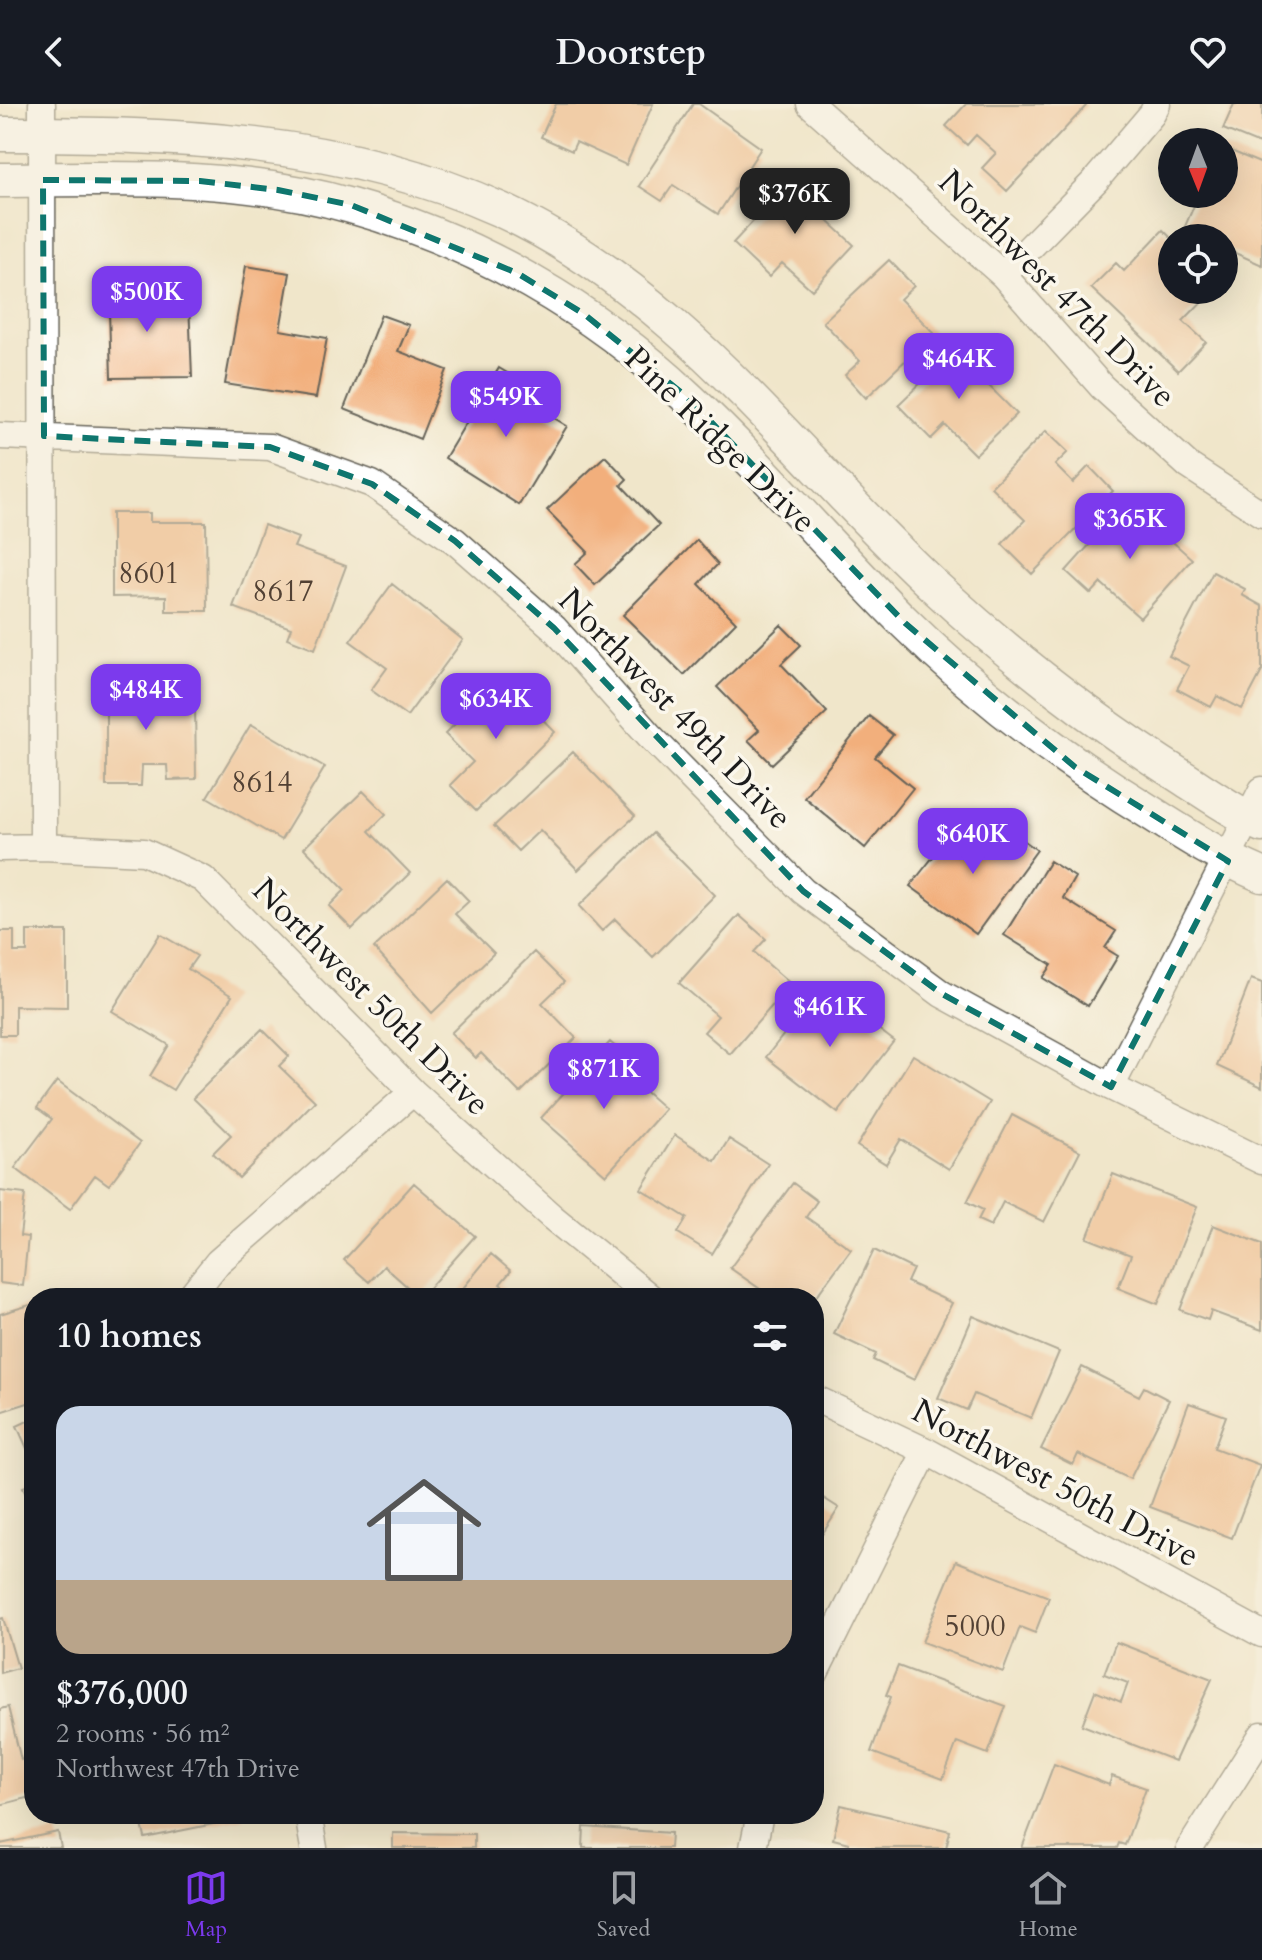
<!DOCTYPE html>
<html lang="en">
<head>
<meta charset="utf-8">
<style>
	body { margin:0; font-family:Cardo,serif; background:#242831; color:#f1f3f6; height:100vh; display:flex; flex-direction:column; font-size:30px; white-space:nowrap }
	* { box-sizing:border-box; margin:0 }
	p { font-size:26px; color:#9ea1a6 }
	.icon { flex:none; width:44px; height:44px; fill:none; stroke:currentColor; stroke-width:2; stroke-linecap:round; stroke-linejoin:round }
	.map { position:relative; flex:1; overflow:hidden }
	.drawer { position:absolute; left:24px; top:1184px; width:800px; height:536px; display:flex; flex-direction:column; background:#171b24; border-radius:32px; box-shadow:0 8px 32px #0002 }
	.drawer>* { flex:none }
	.needle { width:52px; rotate:179deg }
	.buttons { position:absolute; left:1158px; top:24px; display:grid; gap:16px }
	.buttons a { display:grid; place-items:center; width:80px; height:80px; border-radius:50%; background:#171b24; box-shadow:0 8px 32px #0002; font-size:40px }
	.price { position:absolute; translate:-50% -68px; padding:0 18px; border-radius:16px; background:#7c3aed; color:#fff; font-size:26px; line-height:52px; filter:drop-shadow(0 2px 4px #0008) }
	.price::after { content:''; position:absolute; left:50%; top:48px; width:24px; height:18px; margin-left:-12px; background:inherit; clip-path:polygon(0 0,100% 0,50% 100%) }
	.price.active { background:#222; color:#fff }
	ul { padding:0; list-style:none }
	li { display:grid; align-content:center; gap:16px; height:424px; padding:0 32px }
	li span { display:grid; place-items:center; height:248px; border-radius:24px; color:#555 }
	li>.icon { margin-inline-start:auto }
	span .icon { width:144px; height:144px; fill:#fffc; stroke-width:1 }
	li b { font-size:34px }
	h2 { display:flex; justify-content:space-between; align-items:center; height:96px; padding:0 32px; font-size:34px }
	header { display:flex; justify-content:space-between; align-items:center; height:104px; padding:0 32px; background:#171b24; font-size:36px; font-weight:700 }
	.dock { display:flex; justify-content:space-around; align-items:center; height:112px; border-top:2px solid #363941; background:#171b24; font-size:22px; color:#9ea1a6 }
	.dock a { display:grid; justify-items:center; gap:4px }
	.dock .active { color:#7c3aed }
	.map>svg:first-child { display:block }
	.building { fill:#f2af7b }
	.lines { fill:none; stroke-linecap:round; stroke-linejoin:round }
	.minor-casing { stroke:#666359; stroke-width:29 }
	.tertiary-casing { stroke:#666359; stroke-width:37 }
	.minor { stroke:#fff; stroke-width:26 }
	.tertiary { stroke:#fff; stroke-width:34 }
	.marked { fill:none; stroke:#0f766e; stroke-width:6; stroke-dasharray:16 10; stroke-linejoin:round }
	.labels { text-anchor:middle; stroke-width:7; stroke-linejoin:round; paint-order:stroke }
	.number-label { font-size:30px; fill:#524134 }
	.street-label { font-size:34px; fill:#1c1c1c; stroke:#fbf7ec }
</style>
</head>
<body>
<header><svg class="icon" aria-label="back" viewBox="0 0 24 24"><path d="M15 5l-7 7 7 7"/></svg>Doorstep<svg class="icon" aria-label="heart" viewBox="0 0 24 24"><path d="M12 20l-8-8c-3-5 5-10 8-4 3-6 11-1 8 4z"/></svg></header>
<div class="map">
<svg width="1262" height="1744" viewBox="0 0 1262 1744">
	<rect width="100%" height="100%" fill="#fbf7ec"/>
	<filter id="ink" filterUnits="userSpaceOnUse"><feTurbulence type="fractalNoise" baseFrequency=".0125" numOctaves="2"/><feDisplacementMap in="SourceGraphic" scale="16" xChannelSelector="R" yChannelSelector="G"/><feConvolveMatrix kernelMatrix="1 2 1 2 8 2 1 2 1" color-interpolation-filters="sRGB"/></filter>
	<filter id="wash" filterUnits="userSpaceOnUse"><feTurbulence type="fractalNoise" baseFrequency=".006" numOctaves="4" result="noise"/><feDisplacementMap in="SourceGraphic" scale="32" xChannelSelector="R" yChannelSelector="G"/><feGaussianBlur stdDeviation="1.8" result="paint"/><feColorMatrix in="noise" values="0 0 0 0 0 0 0 0 0 0 0 0 0 0 0 0 0 1.4 0 .05"/><feComposite in="paint" operator="in"/></filter>
	<g filter="url(#wash)">
		<rect width="100%" height="100%" fill="#f0e6ca"/>
		<g id="blocks">
			<path class="building" d="M556,0H653L626,61L576,38L572,47L541,33Z
				M693,0H699L761,44L718,110L673,81L662,97L639,82Z
				M966,0H1084L1086,2L1007,87L982,64L996,49L976,31L967,41L946,22Z
				M1234,0H1262V41L1223,25Z
				M1224,44L1262,60V161L1224,144V134H1200L1183,127L1199,90H1224Z
				M797,70L824,95L815,105L854,141L812,186L782,159L769,173L733,139Z
				M1163,126L1172,135V186H1213L1183,217L1206,238L1178,267L1091,184L1116,159L1124,167Z
				M889,156L914,182L900,195L934,229L866,294L845,271L860,257L823,218Z
				M246,162L290,169L280,226L327,234L316,294L225,280Z
				M138,171L139,199L189,198L192,273L111,274L108,173Z
				M381,211L409,221L398,247L447,266L420,335L344,305Z
				M965,236L991,262L980,273L1017,310L975,351L945,321L931,335L898,301Z
				M499,264L532,284L525,296L567,322L519,401L445,354Z
				M1046,327L1068,348L1055,361L1073,379L1089,362L1113,387L1032,470L1002,440L1025,416L991,383Z
				M605,352L627,375L621,381L659,421L595,481L575,460L588,448L547,406Z
				M1128,398L1192,455L1140,514L1101,479L1091,490L1066,467Z
				M112,409H150V418H206L207,507H166V492L112,493Z
				M264,421L298,434L294,443L346,462L315,545L287,534L291,524L233,503Z
				M697,436L718,460L699,480L736,518L684,571L623,511Z
				M1213,468L1245,485L1242,491L1262,502V567L1242,605L1217,592L1211,603L1177,585L1189,562L1169,552Z
				M392,480L463,536L407,612L371,586L387,564L350,537Z
				M781,521L801,541L781,560L827,608L772,660L748,636L759,626L717,583Z
				M106,566L148,567V598H195L196,675L168,676L167,661H142L141,682H106Z
				M502,573L555,628L476,707L450,681L473,658L445,630Z
				M869,612L893,631L875,653L913,684L865,744L804,693Z
				M251,620L325,663L281,736L207,693Z
				M573,648L635,712L578,766L540,726L518,747L494,722Z
				M363,687L386,710L369,727L410,769L352,825L329,802L345,786L304,744Z
				M957,723L987,747L1005,723L1037,746L976,830L910,782Z
				M653,729L715,791L653,853L615,815L602,827L579,802Z
				M1050,757L1075,773L1063,794L1116,827L1105,844L1118,852L1088,902L1043,874L1052,861L1004,831Z
				M447,774L469,797L455,810L494,849L432,909L374,844Z
				M739,811L766,835L754,848L791,880L730,950L704,928L718,912L679,879Z
				M0,827H14V848H27V827H67V903L15,902V931H0Z
				M160,830L197,852L188,865L232,892L173,986L150,972L169,941L112,907Z
				M534,848L564,878L542,899L576,934L520,989L481,949L476,954L451,929Z
				M1251,875L1262,879V983L1217,962Z
				M822,882L894,937L838,1009L766,953Z
				M262,925L289,952L279,962L315,997L239,1074L213,1049L231,1031L193,994Z
				M610,938L634,959L624,969L665,1005L606,1071L541,1014Z
				M913,951L990,998L949,1065L901,1035L886,1060L857,1042Z
				M57,977L140,1039L109,1081L95,1071L70,1105L15,1064L52,1015L37,1004Z
				M1012,1011L1080,1047L1044,1118L1003,1098L991,1122L978,1116L983,1106L967,1098Z
				M675,1031L715,1057L729,1035L768,1060L712,1150L678,1129L687,1114L641,1085Z
				M1113,1070L1197,1103L1158,1200L1118,1184L1131,1151L1087,1134Z
				M414,1079L475,1132L420,1194L384,1162L369,1178L344,1156Z
				M793,1079L817,1097L806,1113L851,1145L815,1194H773L730,1164Z
				M0,1087L25,1090L20,1132L28,1133L23,1182L0,1179Z
				M1213,1121L1262,1140V1226L1211,1207L1208,1216L1180,1206Z
				M874,1146L913,1165L907,1178L952,1199L914,1276L873,1256L876,1250L834,1230Z
				M491,1150L511,1167L500,1180L517,1194H455Z
				M33,1200L34,1297L0,1308V1210Z
				M973,1212L1059,1248L1031,1314L974,1290L967,1306L938,1294Z
				M1082,1263L1139,1292L1144,1283L1169,1296L1130,1375L1078,1350L1073,1361L1041,1345Z
				M1189,1299L1226,1312L1214,1344L1260,1361L1232,1434L1150,1403Z
				M34,1314V1360L17,1322Z
				M34,1379V1407L23,1383Z
				M814,1388L839,1404L814,1443Z
				M956,1457L1049,1493L1035,1529L1020,1523L1003,1568L922,1538Z
				M3,1514L18,1564L0,1569V1515Z
				M1116,1538L1212,1575L1175,1657L1082,1621L1095,1587L1121,1598L1128,1579L1104,1570Z
				M898,1562L1006,1602L988,1650L957,1638L943,1675L871,1648L891,1593L886,1591Z
				M8,1603L21,1656L34,1652V1692L0,1701V1605Z
				M1054,1660L1109,1681L1112,1672L1146,1684L1125,1741L1119,1739L1117,1744H1022Z
				M841,1701L950,1727L946,1744H848L849,1739L833,1735Z
				M140,1710H242L243,1714L145,1734Z
				M584,1723L671,1729L670,1744H583Z
				M58,1728L61,1744H0V1740Z
				M393,1729L474,1730V1744H393Z"/>
		</g>
	</g>
	<g filter="url(#ink)">
		<use href="#blocks" fill-opacity="0" stroke="#666359" stroke-width="2"/>
		<g class="lines">
			<g class="minor-casing">
				<path id="minor" d="M42,0L43,743
					M810,0L1003,171L1102,283L1189,362L1262,410
					M1003,171L1095,77L1152,10L1157,0
					M0,332L270,343L372,380L455,437L554,524L649,631L803,787L942,890L1111,983L1262,1057
					M0,744L43,743L144,748L203,775L413,988L552,1113L651,1194
					M1111,983L1262,686
					M189,1194L218,1158L413,988
					M814,1294L926,1347L1262,1530
					M814,1571L926,1347
					M308,1710L314,1744
					M753,1744L760,1710
					M1190,1744L1262,1631"/>
			</g>
			<g class="tertiary-casing">
				<path id="tertiary" d="M0,30C171,30 342,34 501,106C681,189 794,352 935,483C1012,554 1096,619 1185,675C1210,691 1235,709 1262,721
					M0,76C116,75 238,69 351,102C476,137 594,205 688,294C763,364 829,443 902,516C977,590 1061,654 1151,709C1187,732 1222,754 1262,771"/>
			</g>
			<use href="#minor" class="minor"/>
			<use href="#tertiary" class="tertiary"/>
		</g>
	</g>
	<path d="M0 0H1262V1744H0ZM43,76L200,77L278,86L351,101L517,169L584,210L688,294L905,519L1075,663L1228,757L1111,983L942,890L803,787L554,524L455,437L372,380L270,343L44,332Z" fill="#f0e6ca" fill-opacity=".55" fill-rule="evenodd"/>
	<path class="marked" d="M43,76L200,77L278,86L351,101L517,169L584,210L688,294L905,519L1075,663L1228,757L1111,983L942,890L803,787L554,524L455,437L372,380L270,343L44,332Z"/>
	<g class="labels">
		<g class="number-label">
			<text x="149" y="479">8601</text>
			<text x="283" y="497">8617</text>
			<text x="262" y="688">8614</text>
			<text x="975" y="1532">5000</text>
		</g>
		<g class="street-label">
			<text transform="translate(1058 184) rotate(45)" y="12">Northwest 47th Drive</text>
			<text transform="translate(721 335) rotate(44)" y="12">Pine Ridge Drive</text>
			<text transform="translate(676 604) rotate(46)" y="12">Northwest 49th Drive</text>
			<text transform="translate(372 892) rotate(45)" y="12">Northwest 50th Drive</text>
			<text transform="translate(1056 1378) rotate(28)" y="12">Northwest 50th Drive</text>
		</g>
	</g>
</svg>
<div class="buttons">
<a><svg class="needle" viewBox="-14 -14 28 28"><path d="M0-13l5 13h-10z" fill="#e53935"/><path d="M0 13l5-13h-10z" fill="#9ea1a6"/></svg></a>
<a><svg class="icon" aria-label="locate" viewBox="0 0 24 24"><circle cx="12" cy="12" r="6"/><path d="M12 2v4M12 18v4M2 12h4M18 12h4"/></svg></a>
</div>
<b class="price active" style="left:795px;top:132px">$376K</b>
<b class="price" style="left:147px;top:230px">$500K</b>
<b class="price" style="left:959px;top:297px">$464K</b>
<b class="price" style="left:506px;top:335px">$549K</b>
<b class="price" style="left:1130px;top:457px">$365K</b>
<b class="price" style="left:146px;top:628px">$484K</b>
<b class="price" style="left:496px;top:637px">$634K</b>
<b class="price" style="left:973px;top:772px">$640K</b>
<b class="price" style="left:830px;top:945px">$461K</b>
<b class="price" style="left:604px;top:1007px">$871K</b>
<section class="drawer">
<h2>10 homes<svg class="icon" aria-label="filters" viewBox="0 0 24 24"><path d="M4 7h16M4 17h16"/><circle cx="9" cy="7" r="2"/><circle cx="15" cy="17" r="2"/></svg></h2>
<ul>
<li><span style="background:linear-gradient(#c9d6e8 70%,#b9a48a 0)"><svg class="icon" aria-label="home" viewBox="0 0 24 24"><path d="M3 11l9-7 9 7M6 9v11h12V9"/></svg></span><div><b>$376,000</b><p>2 rooms · 56 m²</p><p>Northwest 47th Drive</p></div></li>
</ul>
</section>
</div>
<nav class="dock">
<a class="active"><svg class="icon" aria-label="map" viewBox="0 0 24 24"><path d="M3 6l6-2 6 2 6-2v14l-6 2-6-2-6 2zM9 4v14M15 6v14"/></svg>Map</a>
<a><svg class="icon" aria-label="saved" viewBox="0 0 24 24"><path d="M7 4h10v16l-5-4-5 4z"/></svg>Saved</a>
<a><svg class="icon" aria-label="home" viewBox="0 0 24 24"><path d="M3 11l9-7 9 7M6 9v11h12V9"/></svg>Home</a>
</nav>
</body>
</html>
